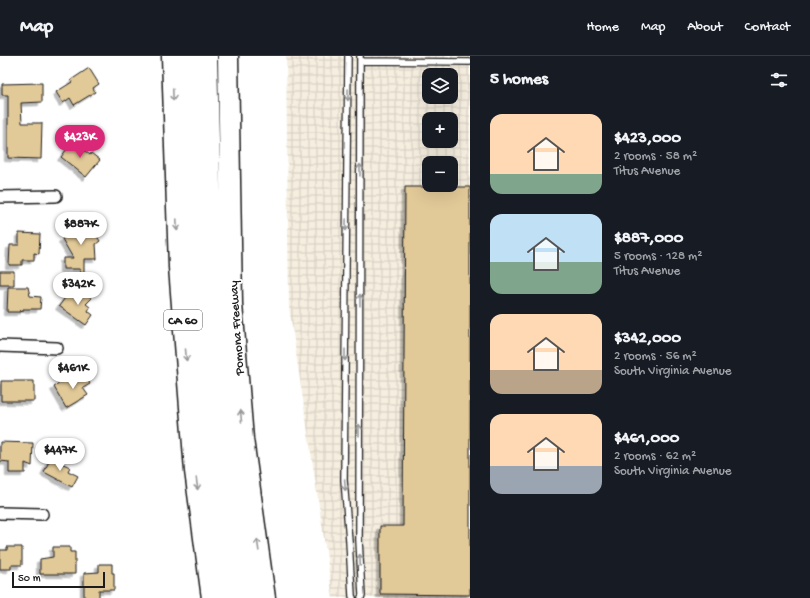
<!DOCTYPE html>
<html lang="en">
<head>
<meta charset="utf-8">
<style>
	body { margin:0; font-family:"Gochi Hand",sans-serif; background:#242831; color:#f1f3f6; height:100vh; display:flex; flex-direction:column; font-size:15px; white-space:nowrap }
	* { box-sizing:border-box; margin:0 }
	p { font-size:13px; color:#9ea1a6 }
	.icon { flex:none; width:22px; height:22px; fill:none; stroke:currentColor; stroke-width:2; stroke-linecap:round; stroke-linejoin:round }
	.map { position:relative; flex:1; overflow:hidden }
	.panel { display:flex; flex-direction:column; background:#171b24; width:340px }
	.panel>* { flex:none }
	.controls { position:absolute; left:422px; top:12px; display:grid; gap:8px }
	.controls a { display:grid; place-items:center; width:36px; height:36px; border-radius:8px; background:#171b24; box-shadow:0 4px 16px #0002; font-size:20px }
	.scale { position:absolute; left:12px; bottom:10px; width:93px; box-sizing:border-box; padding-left:4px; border:2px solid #1c1c1c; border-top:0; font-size:11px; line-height:14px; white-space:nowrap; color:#1c1c1c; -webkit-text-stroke:3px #fff; paint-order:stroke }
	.price { position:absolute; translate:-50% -34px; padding:0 9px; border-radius:14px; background:#fff; color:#222; font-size:13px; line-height:26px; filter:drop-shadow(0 1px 2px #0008) }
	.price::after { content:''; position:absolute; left:50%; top:24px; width:12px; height:9px; margin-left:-6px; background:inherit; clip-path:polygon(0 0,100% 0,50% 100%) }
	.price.current { background:#db2777; color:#fff }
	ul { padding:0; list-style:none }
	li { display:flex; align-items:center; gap:12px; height:100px; padding:0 20px }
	li span { display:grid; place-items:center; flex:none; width:112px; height:80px; border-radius:12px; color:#555 }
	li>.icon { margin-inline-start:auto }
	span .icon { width:48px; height:48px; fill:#fffc; stroke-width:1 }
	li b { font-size:17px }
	h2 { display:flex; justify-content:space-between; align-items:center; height:48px; padding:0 20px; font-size:17px }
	header { display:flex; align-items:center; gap:24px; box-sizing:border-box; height:56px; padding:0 20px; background:#171b24; border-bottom:1px solid #363941 }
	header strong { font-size:19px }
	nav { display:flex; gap:22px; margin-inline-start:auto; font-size:14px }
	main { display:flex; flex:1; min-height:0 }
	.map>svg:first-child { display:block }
	.industrial { fill:url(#industrial-grid); fill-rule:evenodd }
	.building { fill:#e2c998; stroke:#1c1c1c; filter:url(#shadow) }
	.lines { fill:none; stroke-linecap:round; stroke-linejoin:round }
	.lane-casing { stroke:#1c1c1c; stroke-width:8 }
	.street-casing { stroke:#1c1c1c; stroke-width:14 }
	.highway-casing { stroke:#1c1c1c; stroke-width:23 }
	.lane { stroke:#fff; stroke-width:5.5 }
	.street { stroke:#fff; stroke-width:11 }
	.highway { stroke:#fff; stroke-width:20 }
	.oneway { stroke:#999 }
	.labels { text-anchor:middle; stroke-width:3.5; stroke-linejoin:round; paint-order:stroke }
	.shield { fill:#fff; stroke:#606060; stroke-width:1 }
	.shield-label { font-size:12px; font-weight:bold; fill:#1c1c1c }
	.street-label { font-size:13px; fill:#1c1c1c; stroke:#fff }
</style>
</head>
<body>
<header>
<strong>Map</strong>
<nav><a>Home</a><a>Map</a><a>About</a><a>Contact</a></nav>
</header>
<main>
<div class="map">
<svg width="470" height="542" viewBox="0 0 470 542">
	<defs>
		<pattern id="industrial-grid" width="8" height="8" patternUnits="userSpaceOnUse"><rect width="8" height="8" fill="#f6efe0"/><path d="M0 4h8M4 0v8" fill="none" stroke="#d2ccc0"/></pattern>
		<filter id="shadow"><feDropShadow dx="-3.5" dy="3.5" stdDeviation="0" flood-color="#0004"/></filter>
	</defs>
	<rect width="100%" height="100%" fill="#fff"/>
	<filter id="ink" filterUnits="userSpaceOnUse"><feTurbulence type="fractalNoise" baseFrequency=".025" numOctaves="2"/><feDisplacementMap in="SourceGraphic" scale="8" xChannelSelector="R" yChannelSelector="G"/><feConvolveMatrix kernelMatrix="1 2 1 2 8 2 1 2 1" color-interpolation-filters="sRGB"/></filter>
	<g filter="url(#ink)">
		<path class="industrial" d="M286,0H470V542H333L289,251ZM429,19H451V41H429ZM429,63H451V85H429ZM429,107H451V129H429Z"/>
		<path class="building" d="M89,12L99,28L93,32L95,36L74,49L70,42L63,47L56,36L72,26L71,24Z
			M42,27V46L21,47L22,67H42L41,103L8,102V39H2V28Z
			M73,85L90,99L91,97L100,104L86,121L61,101Z
			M405,131H470V539L380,538V470H403Z
			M88,163L97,178L96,179L100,185L96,188L97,203H84V222L79,213H63V202H73L62,183L72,177L70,174Z
			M19,177L40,178L39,198L34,197V204H22V209H9L10,189H19Z
			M0,215H14V229H0Z
			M8,231H28L30,240L41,241L40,253H23V255L20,254V256H7Z
			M79,233L92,242L86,248L90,251L88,255L93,259L86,269L59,250L71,234L76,237Z
			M84,317L90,328L83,332L88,339L66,352L54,331L65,324L66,326L68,324L69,326Z
			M1,325H34V345H1Z
			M0,386L33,387L32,410L25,407V417H9V406L0,405Z
			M52,399L61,403L59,406L70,411L68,415L78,420L72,431L44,416Z
			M7,491H22V509H11V513H0V494H7Z
			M53,491H70V496H75V518H40V503L53,501Z
			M99,508H112V517H114V534H99V542H84V517L99,516Z"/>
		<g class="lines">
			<g class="lane-casing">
				<path id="lane" d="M348,0L344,424L349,485L352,540L353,542
					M360,0L359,484L362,539L361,542
					M360,5L470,6"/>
			</g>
			<g class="street-casing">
				<path id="street" d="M0,141L56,140
					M0,290L57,292
					M0,457L42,458"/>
			</g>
			<g class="highway-casing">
				<path id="highway" d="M172,0L179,211L195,415L212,542
					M191,0C192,115 192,230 203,344C209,411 221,476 230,542
					M207,0L213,257L226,399L246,542
					M228,0L232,248L243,383L265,542"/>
			</g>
			<use href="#lane" class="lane"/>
			<use href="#street" class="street"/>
			<use href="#highway" class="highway"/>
		</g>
		<defs><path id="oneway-shaft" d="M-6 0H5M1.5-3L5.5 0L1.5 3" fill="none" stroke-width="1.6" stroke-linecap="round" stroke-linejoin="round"/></defs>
		<g class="oneway">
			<use href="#oneway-shaft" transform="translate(173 39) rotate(88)"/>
			<use href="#oneway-shaft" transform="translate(348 39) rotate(91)"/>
			<use href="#oneway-shaft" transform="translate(360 114) rotate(-90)"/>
			<use href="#oneway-shaft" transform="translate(177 169) rotate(88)"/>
			<use href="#oneway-shaft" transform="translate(346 169) rotate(91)"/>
			<use href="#oneway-shaft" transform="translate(360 244) rotate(-90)"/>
			<use href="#oneway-shaft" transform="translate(186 299) rotate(85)"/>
			<use href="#oneway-shaft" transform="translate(345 299) rotate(90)"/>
			<use href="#oneway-shaft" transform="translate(241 360) rotate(-95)"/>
			<use href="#oneway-shaft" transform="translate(359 374) rotate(-90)"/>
			<use href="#oneway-shaft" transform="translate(197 428) rotate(83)"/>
			<use href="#oneway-shaft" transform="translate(345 429) rotate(86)"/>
			<use href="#oneway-shaft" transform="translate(258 489) rotate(-98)"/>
			<use href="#oneway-shaft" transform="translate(360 504) rotate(-93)"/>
		</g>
	</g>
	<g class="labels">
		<rect class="shield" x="164" y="254" width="38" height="20" rx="3"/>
		<g class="shield-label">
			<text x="183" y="268">CA 60</text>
		</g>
		<g class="street-label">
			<text transform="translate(235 272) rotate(-94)" y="5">Pomona Freeway</text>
		</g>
	</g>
</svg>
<div class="controls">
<a><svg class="icon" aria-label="layers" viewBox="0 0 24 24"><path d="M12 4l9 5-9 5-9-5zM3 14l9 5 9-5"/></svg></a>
<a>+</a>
<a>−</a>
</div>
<div class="scale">50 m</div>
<b class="price current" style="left:80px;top:103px">$423K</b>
<b class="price" style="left:81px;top:190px">$887K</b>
<b class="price" style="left:78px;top:250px">$342K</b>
<b class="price" style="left:73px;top:334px">$461K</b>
<b class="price" style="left:60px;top:416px">$447K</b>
</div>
<section class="panel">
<h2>5 homes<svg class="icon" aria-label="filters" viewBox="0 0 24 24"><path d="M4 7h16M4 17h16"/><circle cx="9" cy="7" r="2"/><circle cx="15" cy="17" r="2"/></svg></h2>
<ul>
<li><span style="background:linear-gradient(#ffd9b3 75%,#7fa58c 0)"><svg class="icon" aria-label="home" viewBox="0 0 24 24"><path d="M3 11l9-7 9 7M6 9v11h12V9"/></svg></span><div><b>$423,000</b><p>2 rooms · 58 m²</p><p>Titus Avenue</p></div></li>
<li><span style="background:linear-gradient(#bfe0f5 60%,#7fa58c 0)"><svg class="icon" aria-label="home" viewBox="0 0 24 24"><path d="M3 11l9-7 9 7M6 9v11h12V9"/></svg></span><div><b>$887,000</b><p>5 rooms · 128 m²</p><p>Titus Avenue</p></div></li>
<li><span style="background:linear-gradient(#ffd9b3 70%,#b9a48a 0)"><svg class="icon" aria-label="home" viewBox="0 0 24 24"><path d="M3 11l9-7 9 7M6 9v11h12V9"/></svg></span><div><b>$342,000</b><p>2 rooms · 56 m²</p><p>South Virginia Avenue</p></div></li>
<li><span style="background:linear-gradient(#ffd9b3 65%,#9aa5b1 0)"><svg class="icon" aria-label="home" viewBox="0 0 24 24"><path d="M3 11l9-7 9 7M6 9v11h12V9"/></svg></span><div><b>$461,000</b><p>2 rooms · 62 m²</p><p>South Virginia Avenue</p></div></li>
</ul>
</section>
</main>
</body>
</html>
